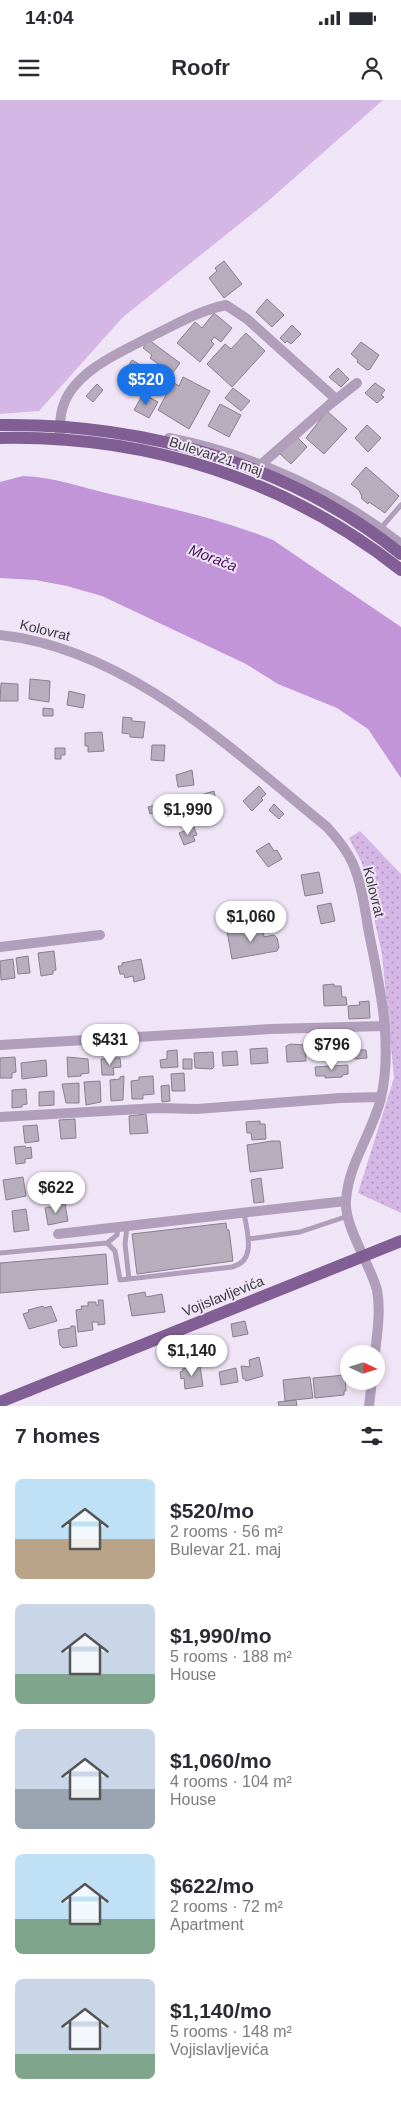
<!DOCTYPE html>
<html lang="en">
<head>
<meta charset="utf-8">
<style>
	body { margin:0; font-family:Helvetica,sans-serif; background:#f2f2f3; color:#2b2b33; height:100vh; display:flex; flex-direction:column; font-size:19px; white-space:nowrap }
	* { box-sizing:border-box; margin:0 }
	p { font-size:16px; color:#7c7c81 }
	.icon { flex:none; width:28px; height:28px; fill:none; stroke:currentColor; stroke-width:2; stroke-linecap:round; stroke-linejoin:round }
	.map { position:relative; height:1306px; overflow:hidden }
	.sheet { display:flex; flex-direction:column; background:#fff; flex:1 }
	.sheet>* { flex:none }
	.needle { width:32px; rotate:94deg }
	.controls { position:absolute; left:340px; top:1245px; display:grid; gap:10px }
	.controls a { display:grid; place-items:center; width:45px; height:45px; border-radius:50%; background:#fff; box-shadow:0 2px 8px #0003; font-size:25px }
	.price { position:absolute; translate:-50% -42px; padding:0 11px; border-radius:18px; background:#fff; color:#222; font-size:16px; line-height:32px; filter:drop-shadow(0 1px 2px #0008) }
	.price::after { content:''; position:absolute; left:50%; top:30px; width:15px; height:11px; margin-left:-8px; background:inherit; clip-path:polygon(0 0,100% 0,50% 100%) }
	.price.selected { background:#1a73e8; color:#fff }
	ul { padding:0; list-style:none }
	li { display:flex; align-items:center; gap:15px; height:125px; padding:0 15px }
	li span { display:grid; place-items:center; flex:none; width:140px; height:100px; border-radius:8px; color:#555 }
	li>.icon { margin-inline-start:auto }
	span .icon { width:60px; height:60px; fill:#fffc; stroke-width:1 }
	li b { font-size:21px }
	h2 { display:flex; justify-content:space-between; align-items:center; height:60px; padding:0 15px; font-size:21px }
	.status { display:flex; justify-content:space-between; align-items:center; height:35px; padding:0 25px; background:#fff; direction:ltr }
	.status svg { height:14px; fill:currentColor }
	header { display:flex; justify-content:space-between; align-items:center; height:65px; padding:0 15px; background:#fff; font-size:22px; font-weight:700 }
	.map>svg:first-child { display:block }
	.grass { fill:#d5b7e5 }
	.park { fill:url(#park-dots) }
	.water { fill:#c195d8 }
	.building { fill:#b7adbd; stroke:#897f8e }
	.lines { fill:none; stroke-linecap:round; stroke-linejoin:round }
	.service { stroke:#b19ebb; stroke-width:5 }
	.minor { stroke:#b19ebb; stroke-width:10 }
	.primary { stroke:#815e93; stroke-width:12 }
	.labels { text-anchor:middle; stroke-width:4; stroke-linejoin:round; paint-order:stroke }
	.street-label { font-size:14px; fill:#3c383f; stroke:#f0e5f6 }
	.water-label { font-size:15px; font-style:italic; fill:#470d5e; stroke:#f0e5f6 }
</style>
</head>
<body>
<div class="status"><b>14:04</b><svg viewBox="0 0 49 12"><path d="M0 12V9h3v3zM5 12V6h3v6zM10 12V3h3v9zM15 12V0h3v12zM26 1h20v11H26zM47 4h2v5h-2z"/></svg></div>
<header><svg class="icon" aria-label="menu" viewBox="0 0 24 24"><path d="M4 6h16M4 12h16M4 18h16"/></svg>Roofr<svg class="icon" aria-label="person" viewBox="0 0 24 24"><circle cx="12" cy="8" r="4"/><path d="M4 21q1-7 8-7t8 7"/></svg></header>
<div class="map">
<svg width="401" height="1306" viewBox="0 0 401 1306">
	<defs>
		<pattern id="park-dots" width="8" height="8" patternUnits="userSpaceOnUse" patternTransform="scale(1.25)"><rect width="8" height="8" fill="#d5b7e5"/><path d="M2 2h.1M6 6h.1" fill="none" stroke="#ae96bb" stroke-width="1.8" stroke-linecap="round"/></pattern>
	</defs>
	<rect width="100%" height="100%" fill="#f0e5f6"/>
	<path class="grass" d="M0,0H383L267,102L123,217L39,311L0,314Z"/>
	<path class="park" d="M360,731L401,774V1113L358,1093L394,978L382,854L362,763L349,738Z"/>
	<path class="water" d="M23,376C53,377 81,387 110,394C165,407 221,419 273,440L401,527V678L368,629L337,608L278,584L246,564L102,496L67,486L35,480L0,478V382Z"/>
	<path class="building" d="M224,161L242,184L224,198L209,178L217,171L215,168Z
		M267,199L284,215L272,227L256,212Z
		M214,213L232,228L221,242L214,237L211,241L214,244L200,262L177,243L195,222L202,228Z
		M292,225L301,234L291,244L287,241L285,243L280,238Z
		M246,233L265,251L232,287L207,264L225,244L231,249Z
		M149,240L180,263L172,274L150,258L152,255L143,248Z
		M361,242L379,255L370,269L367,270L357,262L358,260L351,254Z
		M132,260L149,270L141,283L124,273Z
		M338,268L349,279L341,287L329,277Z
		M183,277L210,291L189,329L158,310L173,282L179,286Z
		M375,283L385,290L381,295L384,297L377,303L365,293Z
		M97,284L103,290L93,302L86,296Z
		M233,288L250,301L241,311L225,298Z
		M143,294L158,302L149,318L134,310Z
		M220,304L241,315L229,337L208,326Z
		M327,311L347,329L324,354L306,338Z
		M367,325L381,338L368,352L355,338Z
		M296,336L307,347L291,364L279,353Z
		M366,367L399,396L385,413L369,402L368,404L361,398L362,397L359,390L351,384Z
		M30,579L50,581L49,602L29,599Z
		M1,583L18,584V601H0Z
		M69,591L85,595L83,608L67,605Z
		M43,608L53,609V616H43Z
		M123,617L132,618V621L145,622L143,638L130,637V634L122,633Z
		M102,632L104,651L88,652V646H85V633Z
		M152,645H165L164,661L151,660Z
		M55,648H65V655H61V659H55Z
		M192,670L194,685L178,687L176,675Z
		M259,686L266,694L261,698L263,700L252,711L243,701Z
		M214,691L217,706L201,711L197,696Z
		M163,703L165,709L150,714L148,707Z
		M274,704L284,714L279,719L269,710Z
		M194,727L197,735L193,736L195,741L184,745L179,733Z
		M269,743L274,751L277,750L282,759L268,767L256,751Z
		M319,772L323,793L305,796L301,775Z
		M331,803L335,821L321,824L317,806Z
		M248,827V830H263L264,837L274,835L277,838L279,847L277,851L232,859L227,831Z
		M54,851L56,870L53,871V874L41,876L38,853Z
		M28,856L30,873L18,874L16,858Z
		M13,859L15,878L1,880L0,861Z
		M141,859L145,879L134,882L133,876L125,878L124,874H120L118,866H122V863Z
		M334,884V886H341L342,897H346L347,905L324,906L323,885Z
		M369,901L370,918L349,919L348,906L360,905L359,902Z
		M291,944L305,945L306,961L287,962L286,946Z
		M346,944L347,955L342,956V959L325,960L323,945Z
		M267,948L268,963L251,964L250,949Z
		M177,950L178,967L161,968L160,960L167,959V951Z
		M355,950H366L367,958L355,959Z
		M237,951L238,965L223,966L222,952Z
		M213,952L214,967L212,969L195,968L194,953Z
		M15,957L16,972L12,973V978H0V958Z
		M67,957L88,959L89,973L81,974V976L68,977Z
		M120,958L121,967L113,968L114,975H102L101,959Z
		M183,959H192V969H183Z
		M46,960L47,976L22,979L21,963Z
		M348,965V974L342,975V977L325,978V976H316L315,967Z
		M184,973L185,991H172L171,974Z
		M124,976L123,1000L111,1001L110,980L120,979V977Z
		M153,976L154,994L143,995V999H132L131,981L139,980V977Z
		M100,981L101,1002L86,1005L84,982Z
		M79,983V1003H66L62,984Z
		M169,985L170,1001L162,1002L161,986Z
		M26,989L27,1004L22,1005V1007L12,1008V990Z
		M54,991V1005L39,1006V992Z
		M146,1014L148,1033L130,1034L129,1016Z
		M75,1019L76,1038L61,1039L59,1020Z
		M260,1021V1024H265L266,1039L252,1040L251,1033H247L246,1022Z
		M37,1025L39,1041L25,1043L23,1026Z
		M272,1041H280L283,1068L250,1072L247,1045Z
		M25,1046L26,1048L31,1047L32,1058L25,1059V1063L16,1064L14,1047Z
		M64,1075L68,1095L46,1099L45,1094L42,1095L41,1085L49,1083L48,1078Z
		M23,1077L26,1096L6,1100L3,1080Z
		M261,1078L264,1102L254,1103L251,1080Z
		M65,1104L68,1121L48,1125L45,1108Z
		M26,1109L29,1130L14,1132L12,1111Z
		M226,1123L227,1130H229L233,1161L137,1174L132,1134Z
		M106,1154L108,1184L0,1193V1163Z
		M145,1192L146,1197L162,1194L165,1212L132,1216L128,1195Z
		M98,1200H103L105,1224L98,1225V1222H92L93,1230L78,1232L76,1210L82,1209L81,1206H88V1202H96V1205H99Z
		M43,1206L44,1208L51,1206L57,1221L29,1229L23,1214L29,1212L28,1210Z
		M245,1221L248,1234L233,1237L231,1224Z
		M71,1226H75L77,1246L63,1248L60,1245L58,1230L71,1228Z
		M259,1257L263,1276L246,1281L245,1279H243L241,1266L250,1267L249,1260Z
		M200,1266L203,1286L185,1289L184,1278L181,1279L180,1272L183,1271L182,1269Z
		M236,1268L238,1282L221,1285L219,1272Z
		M345,1275L346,1291H344V1295L315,1298L313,1278Z
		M310,1277L313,1298L285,1301L283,1280Z
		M296,1300L297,1306H279L278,1302Z"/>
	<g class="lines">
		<path class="service" d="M380,429L401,405
			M127,1127L125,1144L129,1179
			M248,1139L300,1132L348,1116
			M107,1143L117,1135L118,1128
			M0,1153L107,1143L115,1151L120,1180L232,1167C257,1161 247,1132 244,1113"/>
		<path class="minor" d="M60,333C60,325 60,317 62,310C71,272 121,252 152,236C177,224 198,211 226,205L247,219L336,299
			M169,338C252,354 335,392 401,444
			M257,368L329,305L357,283
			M0,535C128,549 231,649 327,727C337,738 347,750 353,764C362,785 365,810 369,833C380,887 393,944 381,998C372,1034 348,1064 346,1101C344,1126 370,1164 377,1190C381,1211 377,1233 375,1254
			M0,847L100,835
			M0,945L271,929L385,926
			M0,1017L158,1008L197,1009L340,998L381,997
			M58,1134L346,1101
			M369,1306L372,1281"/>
		<path class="primary" d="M0,325C143,323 288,363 401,454
			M0,338C147,335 286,379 401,470
			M0,1302L401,1141"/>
	</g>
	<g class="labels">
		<g class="street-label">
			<text transform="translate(216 356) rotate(18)" y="5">Bulevar 21. maj</text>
			<text transform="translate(45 530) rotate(14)" y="5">Kolovrat</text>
			<text transform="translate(374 792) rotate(76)" y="5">Kolovrat</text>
			<text transform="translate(223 1196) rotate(-22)" y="5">Vojislavljevića</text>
		</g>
		<g class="water-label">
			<text transform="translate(213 458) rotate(21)" y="5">Morača</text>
		</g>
	</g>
</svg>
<div class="controls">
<a><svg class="needle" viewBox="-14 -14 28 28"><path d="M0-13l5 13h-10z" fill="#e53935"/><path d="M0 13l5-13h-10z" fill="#7c7c81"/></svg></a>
</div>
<b class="price selected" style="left:146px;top:306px">$520</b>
<b class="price" style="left:188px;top:736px">$1,990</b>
<b class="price" style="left:251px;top:843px">$1,060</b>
<b class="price" style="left:110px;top:966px">$431</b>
<b class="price" style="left:332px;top:971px">$796</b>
<b class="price" style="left:56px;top:1114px">$622</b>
<b class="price" style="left:192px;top:1277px">$1,140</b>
</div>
<section class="sheet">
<h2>7 homes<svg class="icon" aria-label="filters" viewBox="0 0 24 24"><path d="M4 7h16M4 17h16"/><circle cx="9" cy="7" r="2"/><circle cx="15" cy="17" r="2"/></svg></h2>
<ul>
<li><span style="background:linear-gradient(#bfe0f5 60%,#b9a48a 0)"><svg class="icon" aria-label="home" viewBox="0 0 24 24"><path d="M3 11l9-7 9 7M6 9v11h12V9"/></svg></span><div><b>$520/mo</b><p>2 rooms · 56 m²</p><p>Bulevar 21. maj</p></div></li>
<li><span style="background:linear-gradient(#c9d6e8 70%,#7fa58c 0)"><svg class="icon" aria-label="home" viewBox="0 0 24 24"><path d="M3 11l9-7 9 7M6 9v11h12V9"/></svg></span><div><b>$1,990/mo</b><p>5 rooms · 188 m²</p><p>House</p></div></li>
<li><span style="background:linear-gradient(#c9d6e8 60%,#9aa5b1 0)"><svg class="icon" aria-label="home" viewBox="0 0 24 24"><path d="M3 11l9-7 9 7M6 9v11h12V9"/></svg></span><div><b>$1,060/mo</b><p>4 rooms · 104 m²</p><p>House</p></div></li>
<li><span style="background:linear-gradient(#bfe0f5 65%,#7fa58c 0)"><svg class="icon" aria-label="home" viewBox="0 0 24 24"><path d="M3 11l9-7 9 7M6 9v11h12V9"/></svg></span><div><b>$622/mo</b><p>2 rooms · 72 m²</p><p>Apartment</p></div></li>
<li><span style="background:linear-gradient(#c9d6e8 75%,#7fa58c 0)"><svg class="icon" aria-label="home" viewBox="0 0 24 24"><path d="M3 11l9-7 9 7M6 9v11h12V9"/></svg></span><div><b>$1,140/mo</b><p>5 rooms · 148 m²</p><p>Vojislavljevića</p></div></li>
</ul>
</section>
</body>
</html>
